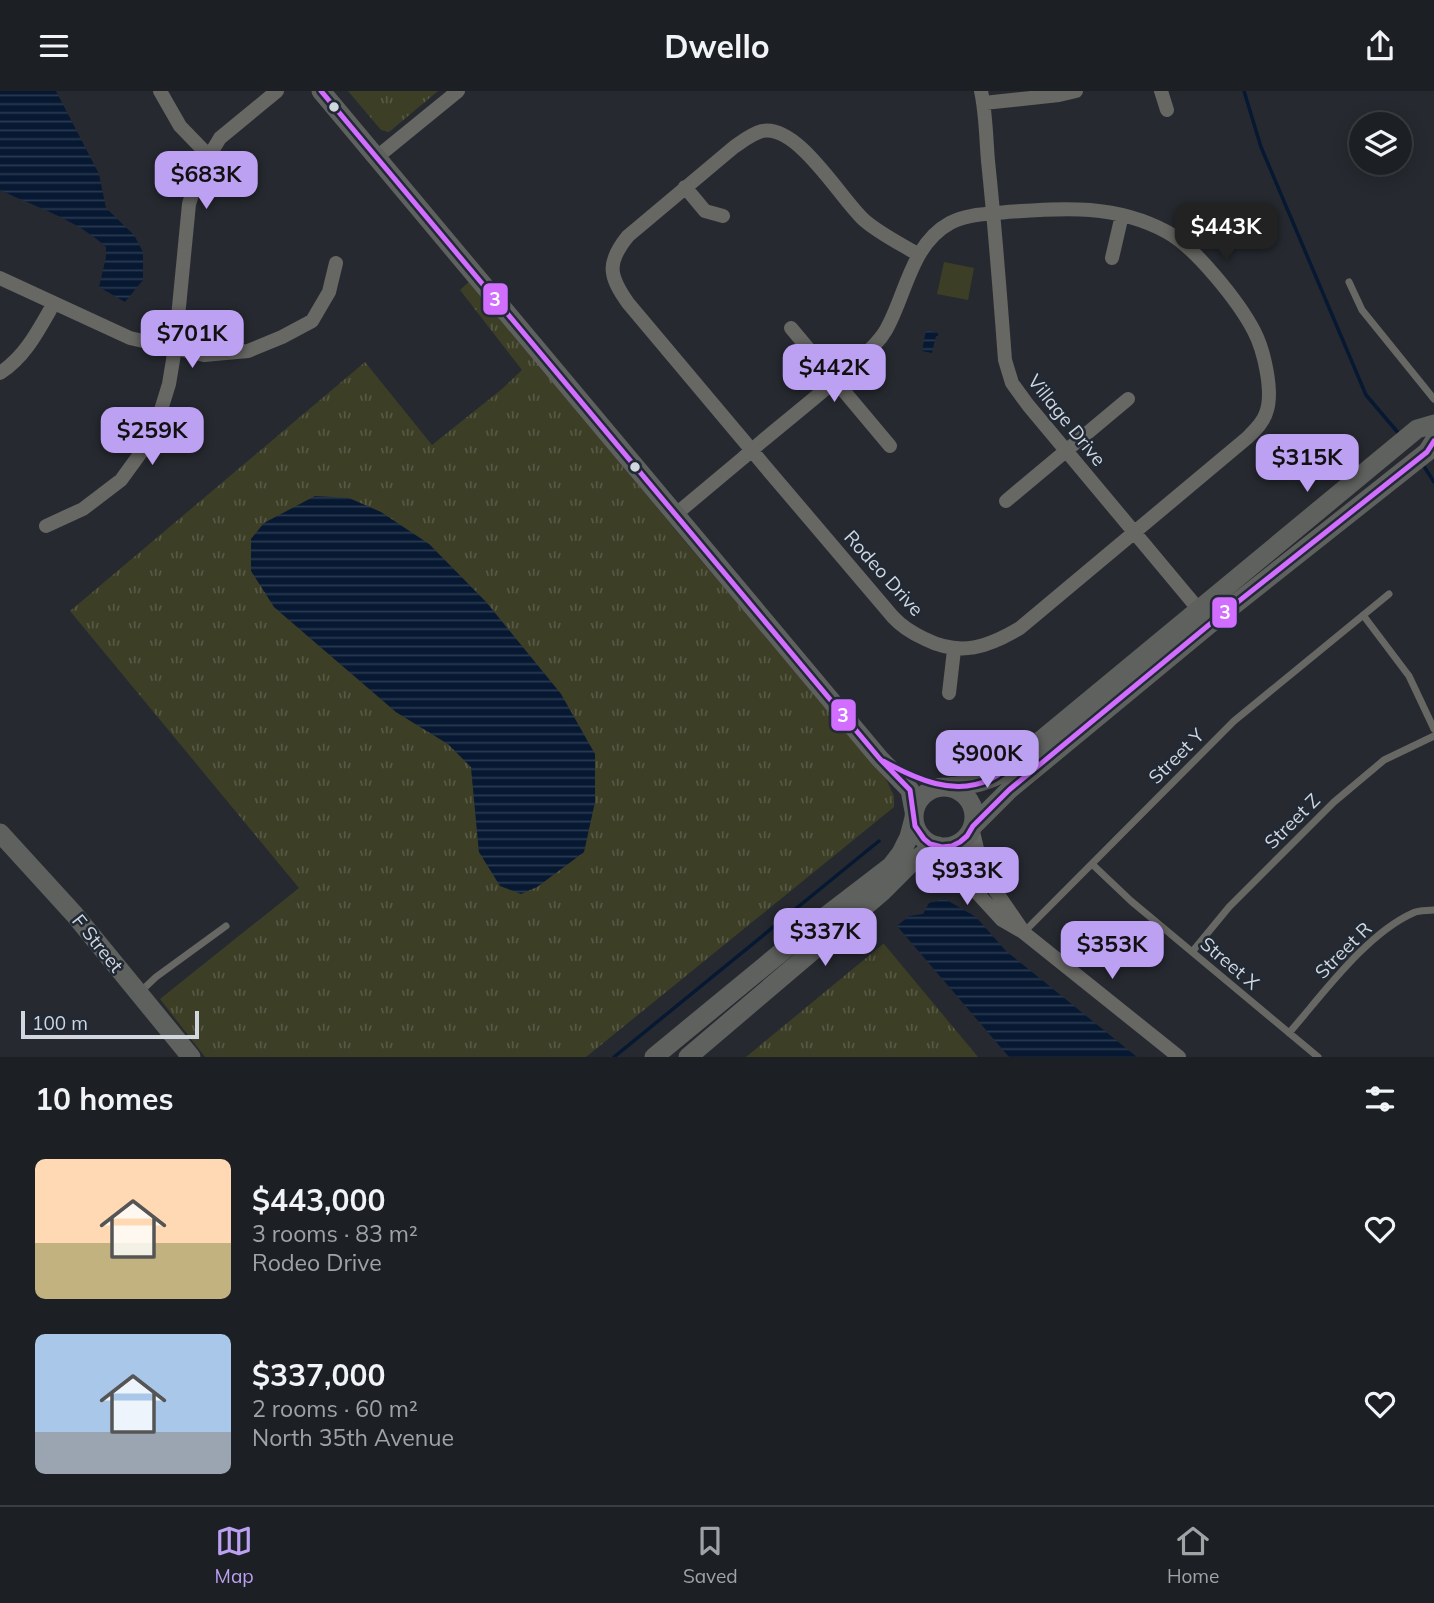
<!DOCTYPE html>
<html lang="en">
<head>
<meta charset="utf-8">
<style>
	body { margin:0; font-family:Mulish,sans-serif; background:#25282c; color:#f1f3f6; height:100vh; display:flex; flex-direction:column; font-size:26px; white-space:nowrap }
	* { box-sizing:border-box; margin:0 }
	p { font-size:23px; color:#a0a3a6 }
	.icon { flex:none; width:38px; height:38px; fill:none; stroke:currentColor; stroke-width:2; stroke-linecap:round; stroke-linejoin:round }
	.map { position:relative; height:966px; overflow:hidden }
	.panel { display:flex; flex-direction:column; background:#1c2024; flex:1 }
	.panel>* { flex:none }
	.tools { position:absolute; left:1349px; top:21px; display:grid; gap:14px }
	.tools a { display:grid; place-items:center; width:63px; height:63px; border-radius:50%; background:#1c2024; box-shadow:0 4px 18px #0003,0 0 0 2px #3a3e41; font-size:35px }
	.scale { position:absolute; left:21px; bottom:18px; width:178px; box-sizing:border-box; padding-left:7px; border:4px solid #d1d7df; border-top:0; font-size:19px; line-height:24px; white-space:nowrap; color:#d1d7df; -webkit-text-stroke:5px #212935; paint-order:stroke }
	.price { position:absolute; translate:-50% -60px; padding:0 16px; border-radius:14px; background:#bca0f2; color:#111; font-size:23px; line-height:46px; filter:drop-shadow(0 2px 4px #0008) }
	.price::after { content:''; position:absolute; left:50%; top:42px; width:21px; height:16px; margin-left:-10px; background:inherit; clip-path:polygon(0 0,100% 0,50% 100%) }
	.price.current { background:#222; color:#fff }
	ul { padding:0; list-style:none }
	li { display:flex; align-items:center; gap:21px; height:175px; padding:0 35px }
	li span { display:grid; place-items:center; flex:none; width:196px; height:140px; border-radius:10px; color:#555 }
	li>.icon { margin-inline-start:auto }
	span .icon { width:84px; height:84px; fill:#fffc; stroke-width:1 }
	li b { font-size:30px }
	h2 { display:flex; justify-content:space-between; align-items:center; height:84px; padding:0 35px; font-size:30px }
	header { display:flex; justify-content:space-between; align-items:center; height:91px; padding:0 35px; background:#1c2024; font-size:32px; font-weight:700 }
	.dock { display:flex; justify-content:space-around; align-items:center; height:98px; border-top:2px solid #3a3e41; background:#1c2024; font-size:19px; color:#a0a3a6 }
	.dock a { display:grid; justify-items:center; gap:4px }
	.dock .current { color:#bca0f2 }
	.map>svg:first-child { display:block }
	.grass { fill:url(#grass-tufts); fill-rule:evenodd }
	.pitch { fill:#3c3e26 }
	.water { fill:url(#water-rules) }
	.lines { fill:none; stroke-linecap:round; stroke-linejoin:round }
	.stream { stroke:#071832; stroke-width:3.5 }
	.lane { stroke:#676763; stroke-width:7 }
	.street { stroke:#676763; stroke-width:14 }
	.secondary { stroke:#5f615e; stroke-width:19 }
	.bus-1-casing { stroke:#212935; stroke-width:10 }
	.bus-1 { stroke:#d16dff; stroke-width:5 }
	.bus-dot { fill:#d1d7df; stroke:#212935; stroke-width:2.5 }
	.labels { text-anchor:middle; stroke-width:5; stroke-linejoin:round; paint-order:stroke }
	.street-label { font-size:19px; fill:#d1d7df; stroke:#212935 }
	.line-badge { stroke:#212935; stroke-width:2.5 }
	.badge-label { font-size:19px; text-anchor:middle; font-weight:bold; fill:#fff }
</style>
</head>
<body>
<header><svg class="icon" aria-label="menu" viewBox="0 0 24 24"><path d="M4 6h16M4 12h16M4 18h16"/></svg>Dwello<svg class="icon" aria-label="share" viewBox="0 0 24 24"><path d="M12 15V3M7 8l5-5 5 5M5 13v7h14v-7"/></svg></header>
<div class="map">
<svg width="1434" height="966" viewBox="0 0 1434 966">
	<defs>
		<pattern id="grass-tufts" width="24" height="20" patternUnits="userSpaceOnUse" patternTransform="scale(1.75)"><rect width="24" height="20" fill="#3c3e26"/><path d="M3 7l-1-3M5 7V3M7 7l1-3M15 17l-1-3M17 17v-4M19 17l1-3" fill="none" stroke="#575945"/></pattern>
		<pattern id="water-rules" width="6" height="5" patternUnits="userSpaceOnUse" patternTransform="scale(1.75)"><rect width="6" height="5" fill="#071832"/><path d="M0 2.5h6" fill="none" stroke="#2a394f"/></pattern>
	</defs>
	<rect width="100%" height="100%" fill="#262a30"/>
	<path class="grass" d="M348,0H438L389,41L381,39Z
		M470,190L683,448L886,688L894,705V716L586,966H205L160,908L299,797L70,520L365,271L432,354L502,298L522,279L460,199ZM429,453L486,511L561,603L584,761L537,796L479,761L471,676L448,653L396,621L274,516Z
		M884,853L978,966H746L883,853Z"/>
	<path class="pitch" d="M944,171L974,177L968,209L937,203Z"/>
	<path class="water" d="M0,0H56L99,83L106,117L134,144L143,161V189L125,211L99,196L106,166V156C76,128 37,117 0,99Z
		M926,239L938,242V245H936L932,262L922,260Z
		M315,405L349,407L381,421L429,453L486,511L561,603L595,663V711L584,761L537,796L521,803L500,795L479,761L471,676L448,653L396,621L274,516L251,480V448L264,432Z
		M945,808L976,826L1006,860L1137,966H1009L897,835L909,825L923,823L929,812Z"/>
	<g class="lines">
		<path class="stream" d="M1244,0L1261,56L1366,304L1400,344
			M1422,372L1434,391
			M614,966L879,750"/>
		<path class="lane" d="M1349,191L1362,219L1434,308
			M1363,524L1409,585L1434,638
			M1092,773L1131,810L1318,966
			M1024,841L1234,630L1389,503
			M1192,861L1229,816L1334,711L1384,669L1434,645
			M139,902L156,886L226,835
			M1289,942C1323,903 1366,843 1413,822C1419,819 1427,820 1434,819"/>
		<path class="street" d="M160,0L180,35L209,65
			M981,0C986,23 986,46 988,70C995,136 1000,202 1005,269L1012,292L1028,314L1205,526
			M1161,0L1167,19
			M984,12L1059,4L1076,0
			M377,66L458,0
			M685,96L705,120L723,125
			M1112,167L1122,124
			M0,187L130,247L204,264L248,260L282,246L312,230L329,201L336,172
			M791,237L890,355
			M0,282C26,265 39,238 54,212
			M1006,410L1128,308
			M676,423L743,367L760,352C791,326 823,301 853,274C865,263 878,253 886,239C906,204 911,153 950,132C966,123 989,123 1007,121C1064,117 1115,113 1167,141C1195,156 1239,211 1254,240C1264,259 1274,302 1266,322C1263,332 1254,340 1247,347L1020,537C988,556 961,566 925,548C912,542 902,536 893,526L763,373L744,350L628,212C609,185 606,172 628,145L734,56C743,50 751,43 762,40C798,33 840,107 864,129C880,143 901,153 919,164
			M46,435L83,418L121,389L153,345L169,293L175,257L189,113L199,82L220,47L277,0
			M949,602L954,559
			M972,737L980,770L988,789L1021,837
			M942,756L969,793L1002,829L1023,841L1179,966"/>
		<path class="secondary" d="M321,0L880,668L910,699L914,720
			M914 726a30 30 0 1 1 60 0a30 30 0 1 1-60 0Z
			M949,696C967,694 983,692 1000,683L1417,338L1434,333
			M973,735L1009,699L1210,533L1427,361L1434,350
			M0,742L74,823L191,966
			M654,966L818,831L891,775L901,762L909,746L914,727
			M688,966L882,801L911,772L922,764L938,755"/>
		<g class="bus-1-casing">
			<path id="bus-1" d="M321,0L880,668L910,699L915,735L924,748L930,753L942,756L952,755L960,751L967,745L973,735L1009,699L1210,533L1427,361L1434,350
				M883,670C916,688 954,706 991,688C1003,682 1012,673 1022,665"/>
		</g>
		<use href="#bus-1" class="bus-1"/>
	</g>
	<g class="bus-dot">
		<circle cx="334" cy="16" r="6"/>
		<circle cx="635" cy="376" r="6"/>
	</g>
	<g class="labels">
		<g class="street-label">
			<text transform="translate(1067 329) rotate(51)" y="7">Village Drive</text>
			<text transform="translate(884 482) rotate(48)" y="7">Rodeo Drive</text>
			<text transform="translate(1176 665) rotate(-45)" y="7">Street Y</text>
			<text transform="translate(1292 730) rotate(-45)" y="7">Street Z</text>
			<text transform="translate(98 852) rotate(51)" y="7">F Street</text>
			<text transform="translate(1343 859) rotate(-45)" y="7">Street R</text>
			<text transform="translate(1230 872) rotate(40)" y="7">Street X</text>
		</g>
	</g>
	<g class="line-badge">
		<rect x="482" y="191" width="27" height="34" rx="7" fill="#d16dff"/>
		<rect x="1211" y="505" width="27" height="33" rx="7" fill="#d16dff"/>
		<rect x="830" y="607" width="27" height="34" rx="7" fill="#d16dff"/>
	</g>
	<g class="badge-label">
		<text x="495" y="215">3</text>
		<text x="1225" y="528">3</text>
		<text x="843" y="631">3</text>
	</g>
</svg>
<div class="tools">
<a><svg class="icon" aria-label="layers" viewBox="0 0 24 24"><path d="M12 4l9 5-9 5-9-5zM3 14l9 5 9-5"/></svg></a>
</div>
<div class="scale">100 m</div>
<b class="price" style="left:206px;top:120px">$683K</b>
<b class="price current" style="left:1226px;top:172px">$443K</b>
<b class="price" style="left:192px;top:279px">$701K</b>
<b class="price" style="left:834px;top:313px">$442K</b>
<b class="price" style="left:152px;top:376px">$259K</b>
<b class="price" style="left:1307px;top:403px">$315K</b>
<b class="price" style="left:987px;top:699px">$900K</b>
<b class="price" style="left:967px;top:816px">$933K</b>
<b class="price" style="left:825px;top:877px">$337K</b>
<b class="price" style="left:1112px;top:890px">$353K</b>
</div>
<section class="panel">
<h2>10 homes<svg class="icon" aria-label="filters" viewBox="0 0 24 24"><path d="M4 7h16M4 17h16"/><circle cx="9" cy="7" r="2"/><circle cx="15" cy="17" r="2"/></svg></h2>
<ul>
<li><span style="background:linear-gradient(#ffd9b3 60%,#c2b280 0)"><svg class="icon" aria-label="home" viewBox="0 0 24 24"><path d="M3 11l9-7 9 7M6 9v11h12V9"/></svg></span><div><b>$443,000</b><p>3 rooms · 83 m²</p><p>Rodeo Drive</p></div><svg class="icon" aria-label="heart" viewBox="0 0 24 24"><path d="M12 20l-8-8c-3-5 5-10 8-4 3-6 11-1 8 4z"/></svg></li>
<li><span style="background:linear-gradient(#a9c7e8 70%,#9aa5b1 0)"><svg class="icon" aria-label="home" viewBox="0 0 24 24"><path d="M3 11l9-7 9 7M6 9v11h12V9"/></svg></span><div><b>$337,000</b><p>2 rooms · 60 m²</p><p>North 35th Avenue</p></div><svg class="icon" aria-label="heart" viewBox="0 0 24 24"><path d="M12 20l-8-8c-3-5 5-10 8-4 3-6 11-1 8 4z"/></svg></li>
</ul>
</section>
<nav class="dock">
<a class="current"><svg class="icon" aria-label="map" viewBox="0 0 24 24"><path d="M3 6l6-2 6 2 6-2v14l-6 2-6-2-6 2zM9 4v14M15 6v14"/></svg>Map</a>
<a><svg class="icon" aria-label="saved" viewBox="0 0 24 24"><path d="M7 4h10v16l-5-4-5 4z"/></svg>Saved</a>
<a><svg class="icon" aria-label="home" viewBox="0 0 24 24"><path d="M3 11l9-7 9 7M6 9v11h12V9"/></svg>Home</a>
</nav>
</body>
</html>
